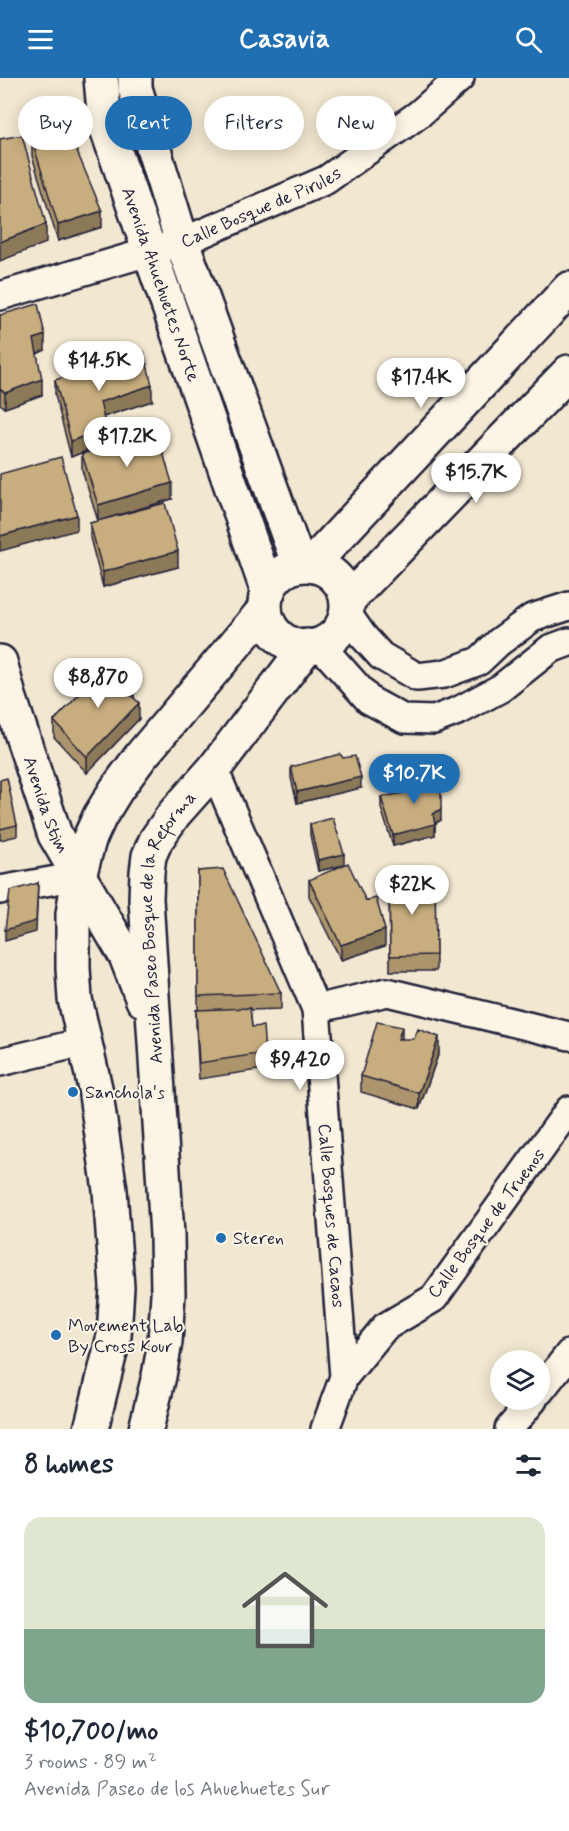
<!DOCTYPE html>
<html lang="en">
<head>
<meta charset="utf-8">
<style>
	body { margin:0; font-family:Mynerve,sans-serif; background:#f2f2f3; color:#1f2937; height:100vh; display:flex; flex-direction:column; font-size:22px; white-space:nowrap }
	* { box-sizing:border-box; margin:0 }
	p { font-size:20px; color:#747a83 }
	.icon { flex:none; width:33px; height:33px; fill:none; stroke:currentColor; stroke-width:2; stroke-linecap:round; stroke-linejoin:round }
	.map { position:relative; height:1351px; overflow:hidden }
	.sheet { display:flex; flex-direction:column; background:#fff; flex:1 }
	.sheet>* { flex:none }
	.hud { position:absolute; left:18px; top:18px; width:534px; height:54px; display:flex; gap:12px }
	.tools { position:absolute; left:490px; top:1272px; display:grid; gap:12px }
	.tools a { display:grid; place-items:center; width:60px; height:60px; border-radius:50%; background:#fff; box-shadow:0 3px 15px #0003; font-size:30px }
	.price { position:absolute; translate:-50% -51px; padding:0 14px; border-radius:21px; background:#fff; color:#222; font-size:20px; line-height:39px; filter:drop-shadow(0 2px 3px #0008) }
	.price::after { content:''; position:absolute; left:50%; top:36px; width:18px; height:14px; margin-left:-9px; background:inherit; clip-path:polygon(0 0,100% 0,50% 100%) }
	.price.current { background:#1f6fb2; color:#fff }
	ul { padding:0; list-style:none }
	li { display:grid; align-content:center; gap:12px; height:318px; padding:0 24px }
	li+li { border-top:2px solid #e0e1e3 }
	li span { display:grid; place-items:center; height:186px; border-radius:18px; color:#555 }
	li>.icon { margin-inline-start:auto }
	span .icon { width:108px; height:108px; fill:#fffc; stroke-width:1 }
	li b { font-size:26px }
	h2 { display:flex; justify-content:space-between; align-items:center; height:72px; padding:0 24px; font-size:26px }
	.pill { padding:0 21px; border-radius:27px; background:#fff; box-shadow:0 3px 15px #0003; font-size:21px; line-height:54px }
	.pill.current { background:#1f6fb2; color:#fff }
	header { display:flex; justify-content:space-between; align-items:center; height:78px; padding:0 24px; background:#1f6fb2; color:#fff; font-size:27px; font-weight:700 }
	.map>svg:first-child { display:block }
	.lines { fill:none; stroke-linecap:round; stroke-linejoin:round }
	.minor-casing { stroke:#22223b; stroke-width:32 }
	.tertiary-casing { stroke:#22223b; stroke-width:38 }
	.secondary-casing { stroke:#22223b; stroke-width:38 }
	.minor { stroke:#fcf5e5; stroke-width:27 }
	.tertiary { stroke:#fcf5e5; stroke-width:33 }
	.secondary { stroke:#fcf5e5; stroke-width:33 }
	.wall { fill:#ac956c; stroke:#22223b; stroke-width:1.5 }
	.shaded-wall { fill:#8c7958; stroke:#22223b; stroke-width:1.5 }
	.building { fill:#c8ad7e; stroke:#22223b; stroke-width:1.5 }
	.poi-dot { fill:#1f6fb2; stroke:#fcf5e5; stroke-width:2 }
	.labels { text-anchor:middle; stroke-width:4.5; stroke-linejoin:round; paint-order:stroke }
	.street-label { font-size:18px; fill:#22223b; stroke:#fcf5e5 }
	.poi-label { font-size:18px; fill:#22223b; stroke:#fcf5e5; text-anchor:start }
</style>
</head>
<body>
<header><svg class="icon" aria-label="menu" viewBox="0 0 24 24"><path d="M4 6h16M4 12h16M4 18h16"/></svg>Casavia<svg class="icon" aria-label="search" viewBox="0 0 24 24"><circle cx="10" cy="10" r="6"/><path d="M15 15l6 6"/></svg></header>
<div class="map">
<svg width="569" height="1351" viewBox="0 0 569 1351">
	<rect width="100%" height="100%" fill="#f2e7d0"/>
	<filter id="ink" filterUnits="userSpaceOnUse"><feTurbulence type="fractalNoise" baseFrequency=".0167" numOctaves="2"/><feDisplacementMap in="SourceGraphic" scale="12" xChannelSelector="R" yChannelSelector="G"/><feConvolveMatrix kernelMatrix="1 2 1 2 8 2 1 2 1" color-interpolation-filters="sRGB"/></filter>
	<g filter="url(#ink)">
		<g class="lines">
			<g class="minor-casing">
				<g id="minor">
					<path id="s1" d="M0,218L182,164L326,102L419,36L460,0"/>
					<path d="M346,534L362,557L381,578L417,599L444,596L479,583L499,564L532,540L569,528"/>
					<path d="M319,566L369,622L404,641L434,642L460,632L501,610L550,571L569,564"/>
					<path id="s2" d="M214,691L316,931L344,1299L325,1351"/>
					<path d="M0,812L79,798"/>
					<path d="M316,931L387,914L569,958"/>
					<path d="M0,984L84,964"/>
					<path d="M344,1299L385,1249L434,1220L569,1032"/>
					<path d="M540,1313L569,1276"/>
					<path d="M509,1351L533,1322"/>
				</g>
			</g>
			<g class="tertiary-casing">
				<g id="tertiary">
					<path id="s3" d="M101,0L105,45L268,514"/>
					<path d="M135,0V10L182,164L299,487"/>
					<path id="s4" d="M0,584L9,618L55,757L79,798"/>
				</g>
			</g>
			<g class="secondary-casing">
				<g id="secondary">
					<path d="M311,487L569,211"/>
					<circle cx="306" cy="528" r="41"/>
					<path d="M347,523L569,294"/>
					<path d="M79,798L126,878L143,922"/>
					<path d="M91,1351L114,1258L117,1209L110,1112L95,1010L75,921L73,890V836L79,798L89,762L100,738L116,712L141,678L265,531"/>
					<path id="s5" d="M146,1351L159,1298L165,1264L168,1216L167,1157L146,821L147,794L149,778L156,762L174,736L214,691L307,568"/>
				</g>
			</g>
			<use href="#minor" class="minor"/>
			<use href="#tertiary" class="tertiary"/>
			<use href="#secondary" class="secondary"/>
		</g>
		<path class="wall" d="M32,62L102,149L58,163L32,78Z
			M0,237L45,272L37,276L42,317L5,330L0,326Z
			M55,302L152,323L103,339L106,365L71,379L55,317Z
			M82,376L172,421L101,442L178,489L103,509L90,460V445L98,443L82,392Z
			M84,594L134,620L139,641L87,695L54,659V643L85,611L84,609Z
			M291,689L361,710L297,725L291,700Z
			M0,702L17,747V758L0,762Z
			M406,703L441,742L435,746V757L393,768L381,730V719L406,715Z
			M310,746L344,787L318,793L310,757Z
			M198,793L281,915V931L250,932L252,949L265,975V991L199,1001L196,947V932H198Z
			M435,797L436,893H390L389,798Z
			M309,802L385,868L341,882L309,818Z
			M402,961L439,974L419,1031L361,1014V998Z"/>
		<path class="shaded-wall" d="M102,133V149L58,163V147Z
			M46,146V165L0,183V164Z
			M45,257V272L34,277V261Z
			M42,301V317L5,330V315Z
			M152,307V323L100,340V324Z
			M106,350V365L71,379V363Z
			M172,405V421L98,443V427Z
			M77,437V452L0,473V458Z
			M178,473V489L103,509V494Z
			M134,608V624L130,616Z
			M139,625V641L87,695V679Z
			M361,699V710L297,725V714Z
			M441,731V742L434,746H435V757L393,768V757Z
			M344,776V787L318,793V782Z
			M38,805L36,854L5,863V852Z
			M385,852V868L341,882V867Z
			M402,949V965L398,961Z
			M439,959V974L419,1031V1015Z"/>
		<path class="building" d="M67,50L102,133L58,147L32,62Z
			M22,57L46,146L0,164V61Z
			M38,226L45,257L34,261L42,301L5,315L0,311V237Z
			M144,274L152,307L100,324L106,350L71,363L55,302Z
			M157,354L172,405L98,427L82,376Z
			M61,379L77,437L0,458V396Z
			M165,425L178,473L103,494L90,445Z
			M96,584L107,594L113,589L134,608L130,616L139,625L87,679L54,643L93,602L84,594Z
			M340,676L343,680L355,678L361,699L297,714L291,689Z
			M441,697V731L433,736L435,746L393,757L381,719L410,714L406,703Z
			M7,700L17,747L0,751V702Z
			M333,740L344,776L318,782L310,746Z
			M348,785L366,823L376,820L385,852L341,867L309,802Z
			M223,791L281,915L198,918V793Z
			M435,797L436,877L390,878L389,798Z
			M38,805L36,843L5,852L10,813Z
			M250,930L252,949L263,948L265,975L199,985L196,932Z
			M377,944L402,949L398,961H414L418,951L439,959L419,1015L361,998Z"/>
	</g>
	<g class="poi-dot">
		<circle cx="73" cy="1014" r="6"/>
		<circle cx="221" cy="1160" r="6"/>
		<circle cx="56" cy="1257" r="6"/>
	</g>
	<g class="labels">
		<g class="street-label">
			<text dy="6" stroke="none"><textPath href="#s1" startOffset="276">Calle Bosque de Pirules</textPath></text>
			<text dy="6" stroke="none"><textPath href="#s3" startOffset="216">Avenida Ahuehuetes Norte</textPath></text>
			<text dy="6" stroke="none"><textPath href="#s4" startOffset="150">Avenida Stim</textPath></text>
			<text dy="6" stroke="none"><textPath href="#s5" startOffset="510">Avenida Paseo Bosque de la Reforma</textPath></text>
			<text dy="6" stroke="none"><textPath href="#s2" startOffset="468">Calle Bosques de Cacaos</textPath></text>
			<text transform="translate(486 1145) rotate(-53)" y="6">Calle Bosque de Truenos</text>
		</g>
		<g class="poi-label">
			<text x="85" y="1020">Sanchola's</text>
			<text x="233" y="1166">Steren</text>
			<text x="68" y="1253">Movement Lab<tspan x="68" dy="21">By Cross Kour</tspan></text>
		</g>
	</g>
</svg>
<div class="tools">
<a><svg class="icon" aria-label="layers" viewBox="0 0 24 24"><path d="M12 4l9 5-9 5-9-5zM3 14l9 5 9-5"/></svg></a>
</div>
<b class="price" style="left:99px;top:314px">$14.5K</b>
<b class="price" style="left:421px;top:331px">$17.4K</b>
<b class="price" style="left:127px;top:390px">$17.2K</b>
<b class="price" style="left:476px;top:426px">$15.7K</b>
<b class="price" style="left:98px;top:631px">$8,870</b>
<b class="price current" style="left:414px;top:727px">$10.7K</b>
<b class="price" style="left:412px;top:838px">$22K</b>
<b class="price" style="left:300px;top:1013px">$9,420</b>
<div class="hud">
<a class="pill">Buy</a>
<a class="pill current">Rent</a>
<a class="pill">Filters</a>
<a class="pill">New</a>
</div>
</div>
<section class="sheet">
<h2>8 homes<svg class="icon" aria-label="filters" viewBox="0 0 24 24"><path d="M4 7h16M4 17h16"/><circle cx="9" cy="7" r="2"/><circle cx="15" cy="17" r="2"/></svg></h2>
<ul>
<li><span style="background:linear-gradient(#dfe7d0 60%,#7fa58c 0)"><svg class="icon" aria-label="home" viewBox="0 0 24 24"><path d="M3 11l9-7 9 7M6 9v11h12V9"/></svg></span><div><b>$10,700/mo</b><p>3 rooms · 89 m²</p><p>Avenida Paseo de los Ahuehuetes Sur</p></div></li>
</ul>
</section>
</body>
</html>
